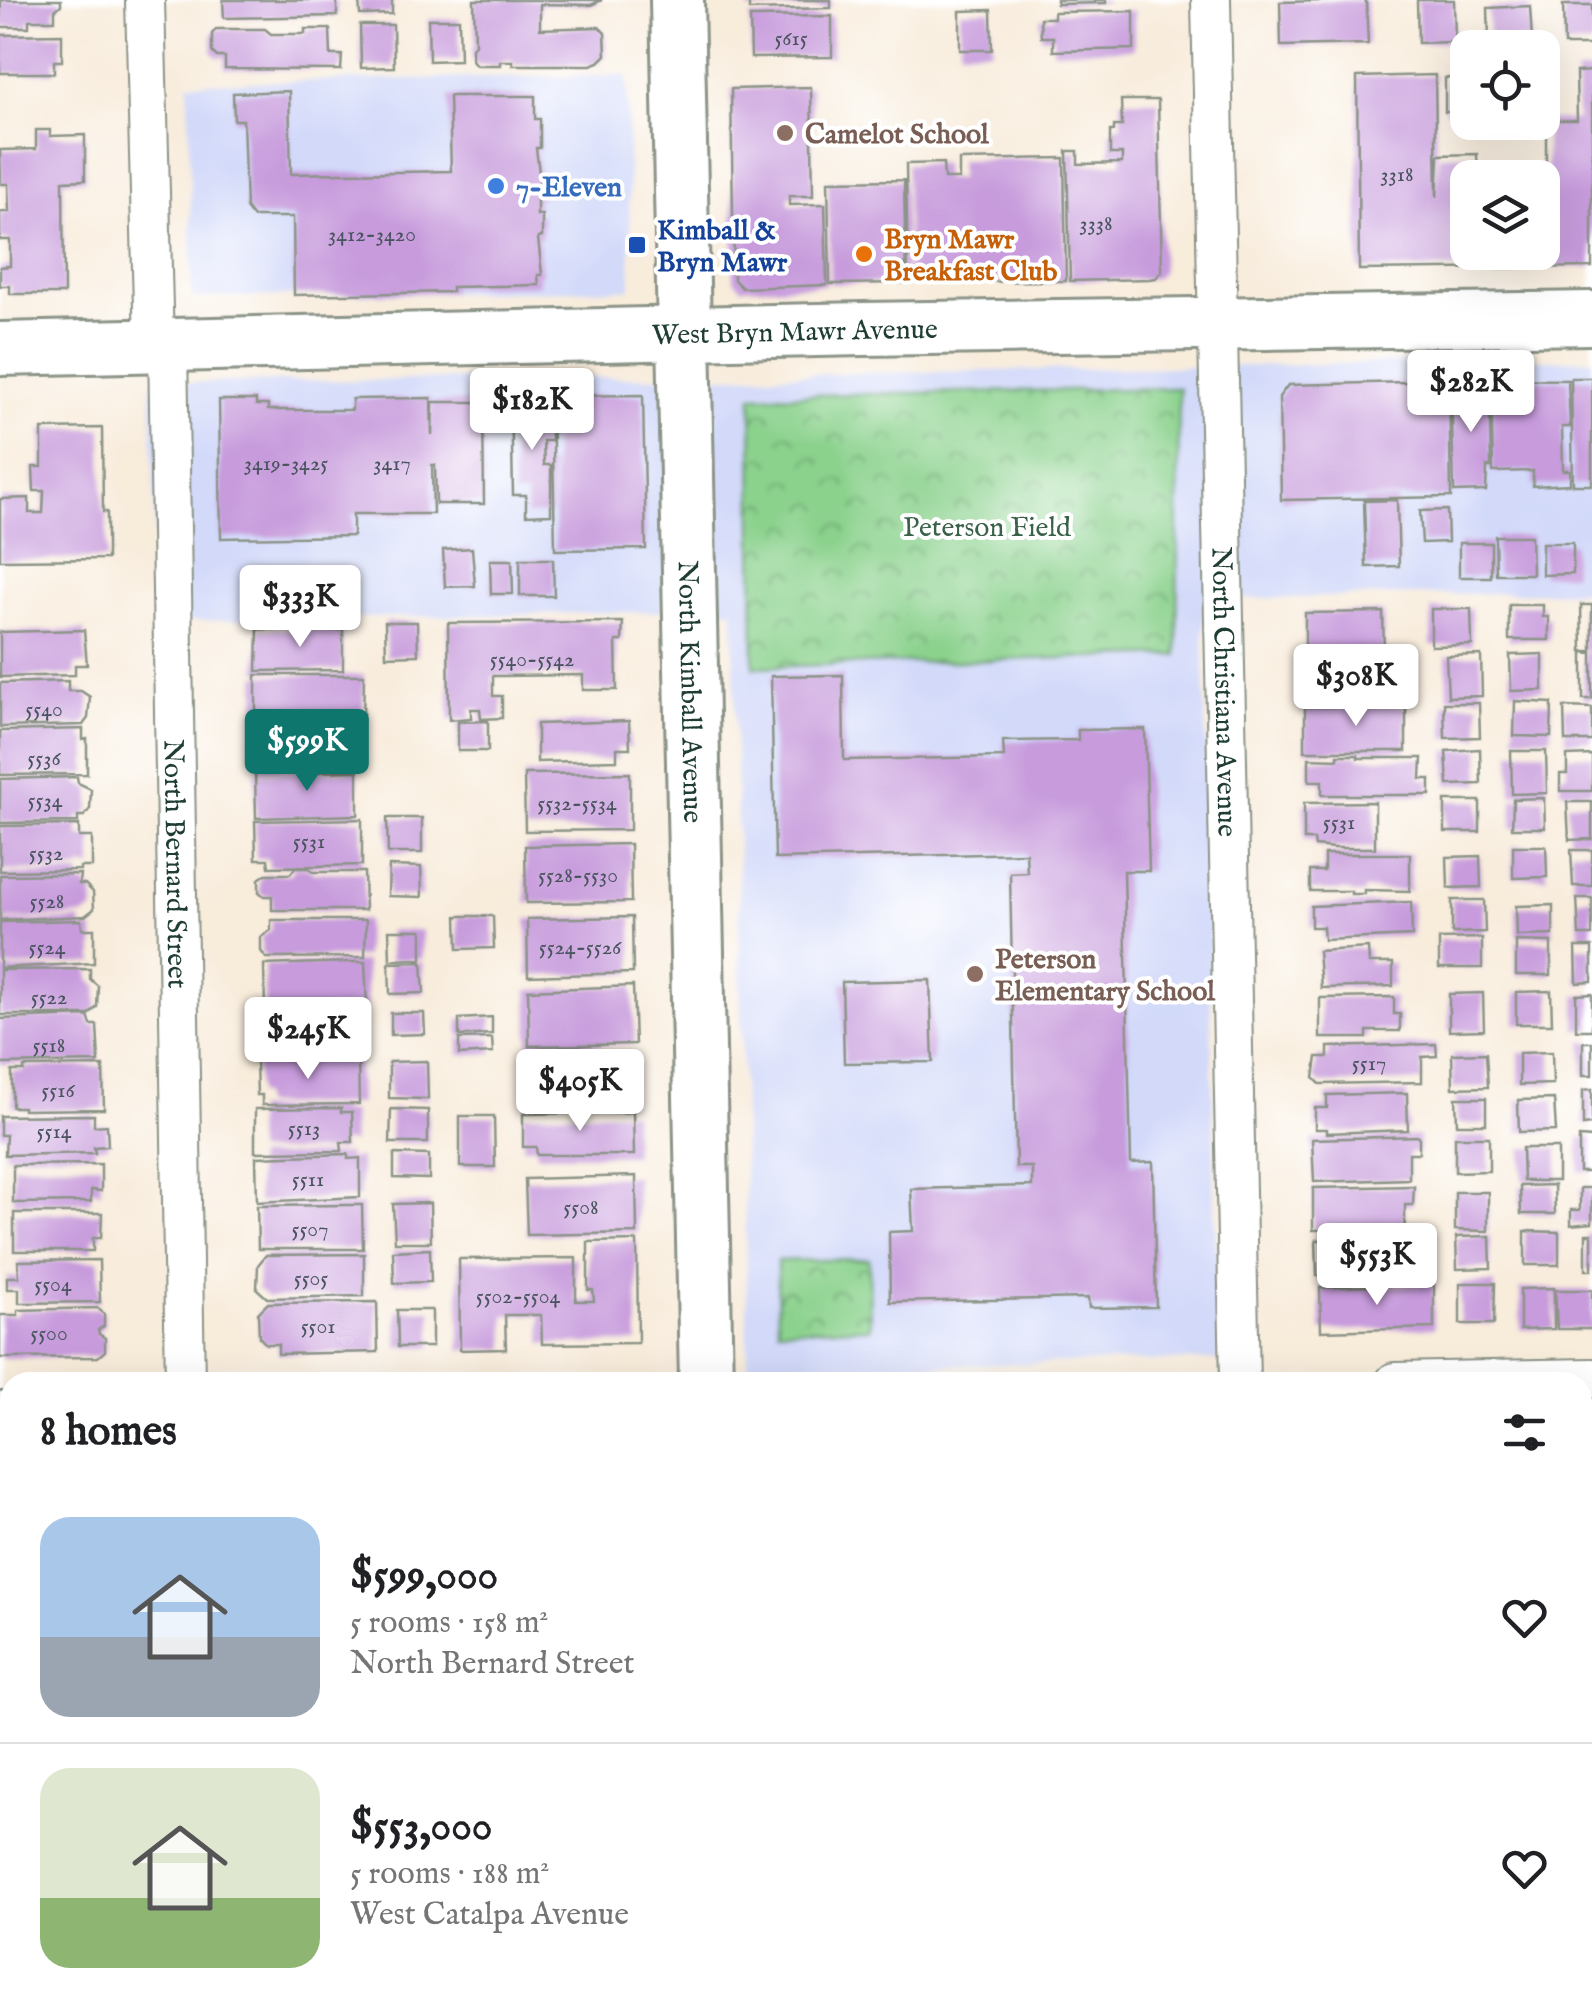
<!DOCTYPE html>
<html lang="en">
<head>
<meta charset="utf-8">
<style>
	body { margin:0; font-family:"IM FELL English",serif; background:#f6f6f6; color:#202124; height:100vh; display:flex; flex-direction:column; font-size:38px; white-space:nowrap }
	* { box-sizing:border-box; margin:0 }
	p { font-size:32px; color:#757577 }
	.icon { flex:none; width:55px; height:55px; fill:none; stroke:currentColor; stroke-width:2; stroke-linecap:round; stroke-linejoin:round }
	.map { position:relative; flex:1; overflow:hidden }
	.drawer { position:absolute; left:0px; top:1372px; width:1592px; height:642px; display:flex; flex-direction:column; background:#fff; border-radius:30px 30px 0 0; box-shadow:0 10px 40px #0002 }
	.drawer>* { flex:none }
	.fabs { position:absolute; left:1450px; top:30px; display:grid; gap:20px }
	.fabs a { display:grid; place-items:center; width:110px; height:110px; border-radius:20px; background:#fff; box-shadow:0 10px 40px #0002; font-size:50px }
	.price { position:absolute; translate:-50% -85px; padding:0 22px; border-radius:10px; background:#fff; color:#222; font-size:32px; line-height:65px; filter:drop-shadow(0 2px 5px #0008) }
	.price::after { content:''; position:absolute; left:50%; top:60px; width:30px; height:22px; margin-left:-15px; background:inherit; clip-path:polygon(0 0,100% 0,50% 100%) }
	.price.current { background:#0f766e; color:#fff }
	ul { padding:0; list-style:none }
	li { display:flex; align-items:center; gap:30px; height:250px; padding:0 40px }
	li+li { border-top:2px solid #e0e0e0 }
	li span { display:grid; place-items:center; flex:none; width:280px; height:200px; border-radius:30px; color:#555 }
	li>.icon { margin-inline-start:auto }
	span .icon { width:120px; height:120px; fill:#fffc; stroke-width:1 }
	li b { font-size:42px }
	h2 { display:flex; justify-content:space-between; align-items:center; height:120px; padding:0 40px; font-size:42px }
	.map>svg:first-child { display:block }
	.built { fill:#d2d9f9 }
	.park { fill:url(#park-crowns); stroke:#558860; stroke-width:2.5 }
	.building { fill:#c79bdc }
	.lines { fill:none; stroke-linecap:round; stroke-linejoin:round }
	.street-casing { stroke:#8c9488; stroke-width:42 }
	.secondary-casing { stroke:#8c9488; stroke-width:58 }
	.street { stroke:#fff; stroke-width:38 }
	.secondary { stroke:#fff; stroke-width:52 }
	.education-dot { fill:#8d6e63; stroke:#fff; stroke-width:4 }
	.shop-dot { fill:#3f7fe0; stroke:#fff; stroke-width:4 }
	.transit-dot { fill:#1a4fb4; stroke:#fff; stroke-width:4 }
	.food-dot { fill:#e8710a; stroke:#fff; stroke-width:4 }
	.labels { text-anchor:middle; stroke-width:8; stroke-linejoin:round; paint-order:stroke }
	.number-label { font-size:22px; fill:#49545e }
	.education-label { font-size:28px; font-weight:bold; fill:#785e54; stroke:#fff; text-anchor:start }
	.shop-label { font-size:28px; font-weight:bold; fill:#366cbe; stroke:#fff; text-anchor:start }
	.transit-label { font-size:28px; font-weight:bold; fill:#164399; stroke:#fff; text-anchor:start }
	.food-label { font-size:28px; font-weight:bold; fill:#c56008; stroke:#fff; text-anchor:start }
	.street-label { font-size:28px; fill:#1f3d34; stroke:#fff }
	.park-label { font-size:28px; fill:#3a624a; stroke:#fff }
</style>
</head>
<body>
<div class="map">
<svg width="1592" height="2013" viewBox="0 0 1592 2013">
	<defs>
		<pattern id="park-crowns" width="20" height="18" patternUnits="userSpaceOnUse" patternTransform="scale(2.5)"><rect width="20" height="18" fill="#8bd28d"/><path d="M2 6a3 3 0 1 1 6 0M12 15a3 3 0 1 1 6 0" fill="none" stroke="#71ac74"/></pattern>
	</defs>
	<rect width="100%" height="100%" fill="#fff"/>
	<filter id="ink" filterUnits="userSpaceOnUse"><feTurbulence type="fractalNoise" baseFrequency=".01" numOctaves="2"/><feDisplacementMap in="SourceGraphic" scale="20" xChannelSelector="R" yChannelSelector="G"/><feConvolveMatrix kernelMatrix="1 2 1 2 8 2 1 2 1" color-interpolation-filters="sRGB"/></filter>
	<filter id="wash" filterUnits="userSpaceOnUse"><feTurbulence type="fractalNoise" baseFrequency=".0048" numOctaves="4" result="noise"/><feDisplacementMap in="SourceGraphic" scale="40" xChannelSelector="R" yChannelSelector="G"/><feGaussianBlur stdDeviation="2.25" result="paint"/><feColorMatrix in="noise" values="0 0 0 0 0 0 0 0 0 0 0 0 0 0 0 0 0 1.4 0 .05"/><feComposite in="paint" operator="in"/></filter>
	<g filter="url(#wash)">
		<rect width="100%" height="100%" fill="#f8ecdb"/>
		<path class="built" d="M627,75L631,289L192,298L188,83Z
			M1592,359V591L1203,600L1218,1360L748,1369L733,610L157,622L151,383L728,376Z"/>
		<path class="park" d="M1179,388L1177,655L754,667L752,396Z
			M869,1259L870,1328L778,1329L777,1261Z"/>
		<g id="blocks">
			<path class="building" d="M1,0H61V5L55,10V20H29V27H0Z
				M223,0H329L337,1V16L224,18Z
				M359,0H392V14L360,15Z
				M474,0H602L591,5L540,4V29L599,27L605,33L606,55L599,62L591,65H513V61H500V65H476L472,60V48L475,44Z
				M749,0H831V8L749,10Z
				M1057,0H1106V3L1057,4Z
				M1366,0L1368,44L1281,46L1280,2Z
				M1417,0H1454L1455,42L1418,43Z
				M1563,5H1592V45H1564Z
				M1530,6L1532,40L1489,41L1488,8Z
				M991,10L992,50H960V11Z
				M1134,11V49L1053,51V37H1041L1040,18H1054V12Z
				M832,16V57L751,58L750,17Z
				M428,19H459L460,60L429,61Z
				M360,25H393L394,67L361,68Z
				M216,29H265L271,34H305V29H330L331,55H342L341,70L225,69V57H217L212,52V34Z
				M62,34V61H54V73H0V35Z
				M1592,71V267L1359,270L1357,77L1435,75L1437,197L1439,155L1477,154L1478,178H1468V252H1542V178H1480L1479,169L1546,167V120H1577L1576,72Z
				M1445,78H1468V112H1445Z
				M811,87L813,196H789V205L825,204L827,285L742,288L734,280L731,89Z
				M289,91L291,174L451,171L449,96H535V119H540V148H536L542,197H537V215H542V237L538,238L542,275H538L539,285L452,287V292L294,295L293,217H253L246,208L243,120H234L233,93Z
				M1121,100H1158L1162,271L1156,278L1149,279L1070,281L1067,151H1078V164L1122,163V154H1110V131H1114V126H1122Z
				M1480,122H1512V127H1480Z
				M36,130H50V136L85,135V180L63,181L64,294H10V286H0V267L10,266V240H0V212H9L8,184H1L0,150L36,149Z
				M1064,158L1066,281L966,282V278H908L906,164L943,163L944,179H959V160Z
				M904,180L906,283L830,284L828,181Z
				M1571,378H1592V485H1573Z
				M1491,379L1568,380L1570,427H1562L1563,470H1570V484L1533,486V471L1493,472Z
				M1489,380L1491,467H1487L1486,491L1454,492L1451,381Z
				M1449,381L1451,497L1281,500L1279,397L1288,385Z
				M643,395L646,549L555,550L552,396Z
				M550,397L551,441H543L544,465H551V514L526,515V495H513L511,398Z
				M431,398L432,435L433,402H483L484,504H436L435,465H432L433,514H353V536L221,538L219,400H256V405H268V410H352V399Z
				M102,428L103,512H107V559L0,560V499L29,498V513H43L44,491H34L33,467H42V429Z
				M1397,500L1399,566L1366,567L1364,501Z
				M1447,510L1448,542L1422,543L1420,511Z
				M1495,536H1531L1532,574H1496Z
				M1459,543H1491V577H1459Z
				M1542,543H1573V574L1542,575Z
				M472,548L475,586L445,587L443,550Z
				M520,559H553L554,596H520Z
				M490,560H512L513,594H491Z
				M1509,605H1543V617H1549V640H1509Z
				M1581,605H1592V651H1582Z
				M1431,609H1471L1472,645L1431,646Z
				M1383,612L1384,652L1305,654V613Z
				M385,622H417L418,655L386,656Z
				M623,622L622,641H616L617,690H583V675L493,676V696H502V718L481,719L480,709H471V718L449,720L448,623Z
				M258,629L343,630V670L257,671Z
				M84,630L87,665H75V675L0,677V632Z
				M1583,652L1592,653V699H1583Z
				M1543,654V690L1511,691L1510,655Z
				M1481,655L1482,696L1448,697L1446,656Z
				M1408,661L1409,698L1315,699L1314,686H1307L1306,662Z
				M256,675H364L363,721H283L282,714H256Z
				M843,675L844,760L1004,757L1003,741L1078,740V730L1145,729L1149,871H1124L1131,1163L1153,1162L1156,1307L1089,1308L1088,1298L890,1302L889,1232L913,1231L911,1189L1032,1186V1167H1016L1010,873L1027,872L1026,853L775,859L771,676Z
				M68,681V691H81L90,697L88,718L83,725L0,727V683Z
				M1515,701L1552,703L1551,737L1514,736Z
				M1444,703H1479L1480,737L1445,738Z
				M1406,706V751H1305V707Z
				M1564,707L1592,708V741H1565Z
				M488,721V751H458V722Z
				M629,721L630,748H617V760L537,762V724Z
				M353,724L356,769L258,771L256,726Z
				M83,729V740L87,739V774L0,775V731Z
				M1480,749L1481,784L1448,785L1446,751Z
				M1511,751H1546L1547,793L1512,794Z
				M1338,755H1358V758H1422L1421,779H1430V795H1322V781H1309V758L1338,759Z
				M1592,755V791H1560V774H1567V756Z
				M358,771V815L256,818L255,773Z
				M630,773V830L525,831L524,774Z
				M77,777L78,783L91,789L90,809L84,816H78V822L0,823V779Z
				M1544,798L1545,828H1512L1513,799Z
				M1445,801H1480V832H1445Z
				M1375,802V848H1334L1315,846L1314,840H1304V803Z
				M1567,802H1592V839L1569,840Z
				M387,818H422V853H388Z
				M362,819V865L269,867L268,859H256L255,821Z
				M79,825V837H92V867H80V870L0,871V826Z
				M630,844L631,902L526,903L525,846Z
				M1513,846H1546L1547,877L1513,878Z
				M1571,850H1592V886H1573Z
				M1324,854H1410V891L1364,890V894H1351V891H1310V871H1324Z
				M1480,856L1481,887L1448,888L1447,857Z
				M389,866L421,867L422,897L388,896Z
				M295,868H309L313,872H364L365,910H272V896H264L259,892V879L266,874H290Z
				M80,874L79,884H85L93,892L94,909L85,916L0,920V875Z
				M1577,898H1592V935H1579Z
				M1452,900H1484L1485,932L1452,933Z
				M1411,902L1412,936L1324,940L1323,927H1311V906Z
				M1553,905V935L1517,936L1516,906Z
				M457,916H493L494,948L458,949Z
				M632,917L633,973L528,976L527,919Z
				M81,920L82,929H94V963L0,968V922Z
				M271,920H366L365,957L266,958L261,951V937L271,930Z
				M389,930H422V959L390,960Z
				M1482,938V968H1439V939Z
				M1516,941L1551,942V975H1516Z
				M1576,947H1592V982L1577,983Z
				M1368,948L1369,963H1393V986L1321,988L1318,951Z
				M351,962H365L367,1007L265,1010L264,965Z
				M422,962L424,993L390,994L389,963Z
				M90,969V979L98,986L97,1007L89,1015H0V970Z
				M930,980L933,1062L844,1063L842,982Z
				M633,986L635,1044L529,1046L528,990Z
				M1551,991L1552,1024H1516V992Z
				M1483,993L1484,1030L1449,1031V994Z
				M1592,994V1030H1576V995Z
				M1394,997V1014H1400V1031H1367V1038H1320V998Z
				M350,1013H354V1056L254,1057V1014Z
				M391,1013H424L425,1034L391,1035Z
				M88,1016L91,1025H97L99,1062L0,1064V1019Z
				M492,1017V1034L459,1036V1019Z
				M492,1038L493,1053L459,1055V1039Z
				M1583,1042H1592V1075H1583Z
				M1436,1044L1437,1056L1422,1057V1082L1320,1084L1314,1078L1317,1057H1328V1047Z
				M1552,1052L1553,1084L1519,1085V1053Z
				M1486,1053L1488,1087L1453,1088L1452,1054Z
				M358,1059L359,1104L262,1105V1095H257L256,1060Z
				M529,1059H635V1083H624V1098L529,1097Z
				M427,1061L428,1099L389,1098V1062Z
				M103,1066L104,1109L23,1110V1107H12V1071H24V1067Z
				M1592,1089V1124L1583,1125V1090Z
				M1407,1093L1408,1130L1327,1133V1129H1315V1108H1327V1095Z
				M1456,1098H1486V1124H1457Z
				M1554,1099L1556,1131L1519,1132L1518,1100Z
				M341,1108V1112H352L353,1142H341L342,1151L255,1152V1109Z
				M391,1109L428,1110V1143H390Z
				M633,1112L634,1155H537L536,1147H523V1114Z
				M94,1115V1126L107,1125L108,1146L94,1147L95,1153L5,1155L6,1135H0V1116Z
				M460,1116H494L495,1167H460Z
				M1419,1136V1153H1409V1179L1314,1182L1312,1139Z
				M1455,1137H1489V1171L1455,1172Z
				M1579,1137L1592,1138V1172H1579Z
				M1522,1148H1558V1181H1523Z
				M348,1154V1159L360,1158V1197L257,1202L256,1157Z
				M394,1154L429,1155V1179L394,1178Z
				M101,1164V1191L91,1190V1202L13,1203V1165Z
				M636,1176L637,1233L527,1235L525,1179Z
				M1554,1185L1555,1214H1521L1520,1186Z
				M1414,1186L1413,1205H1405V1229L1313,1230V1188Z
				M1580,1188H1592V1223L1571,1225V1210H1580Z
				M1455,1192H1488V1231L1455,1230Z
				M430,1203L431,1242H395L393,1204Z
				M349,1205H362L363,1249H258L257,1206Z
				M14,1213H102L101,1238H93V1251H14Z
				M1525,1231L1559,1232V1265H1525Z
				M1586,1234H1592V1270H1586Z
				M1490,1236L1491,1268L1457,1269L1456,1237Z
				M1419,1237V1265L1401,1266V1275L1317,1276L1316,1240Z
				M637,1241L638,1343L542,1344L541,1315H505L506,1349L460,1350L459,1259L576,1258V1301H594L593,1290H588V1242Z
				M430,1249L431,1282L394,1283L393,1251Z
				M364,1254V1296L267,1298L257,1289L258,1265L266,1255Z
				M99,1260L100,1302L19,1303V1289H7V1277H19L18,1261Z
				M1460,1283H1495L1494,1324H1460Z
				M1434,1284V1328L1321,1331L1320,1288Z
				M1554,1288V1329L1520,1330V1289Z
				M1555,1290H1592V1329H1557Z
				M377,1302L378,1352L278,1354V1344H266L259,1337L258,1313L268,1303Z
				M98,1308L104,1314V1326L98,1330L99,1334L105,1338V1351L98,1357L0,1358V1315H18V1310Z
				M397,1310H432V1347H398Z
				M1582,1442H1592V1486H1582Z
				M10,1466V1513H0V1467Z
				M10,1516V1562H0V1517Z
				M1,1566H10V1609H2Z
				M0,1613H10V1658H0Z
				M10,1662V1706H4L3,1663Z
				M10,1757V1801H0V1758Z
				M0,1854H10V1898H0Z
				M0,1996H10V2005H115V2013H0Z
				M1592,1997V2013H1581L1582,1998Z
				M271,2005H382V2013H271Z
				M406,2005H445V2013H406Z
				M477,2005H511V2013H477Z
				M550,2005H651V2013H550Z
				M799,2005H890V2013H799Z
				M934,2005H977V2013H934Z
				M1007,2005H1036V2013H1007Z
				M1081,2005H1182V2013H1081Z
				M1433,2005L1434,2013H1329L1328,2007Z
				M1504,2005L1505,2013H1471V2006Z
				M1534,2005H1568L1569,2013H1534Z"/>
		</g>
	</g>
	<g filter="url(#ink)">
		<use href="#blocks" fill-opacity="0" stroke="#8c9488" stroke-width="2.5"/>
		<g class="lines">
			<g class="street-casing">
				<g id="street">
					<path d="M145,0L154,346"/>
					<path id="s1" d="M1211,0L1240,1382"/>
					<path id="s2" d="M168,346L185,1382"/>
					<path d="M1395,1382L1592,1378"/>
					<path d="M0,1411H10"/>
					<path d="M196,2005V2013"/>
					<path d="M1252,2005V2013"/>
				</g>
			</g>
			<g class="secondary-casing">
				<g id="secondary">
					<path id="s3" d="M677,0L706,1382"/>
					<path id="s4" d="M0,349L863,329L1592,318"/>
					<path d="M719,2005V2013"/>
				</g>
			</g>
			<use href="#street" class="street"/>
			<use href="#secondary" class="secondary"/>
		</g>
	</g>
	<g class="education-dot">
		<circle cx="785" cy="133" r="10"/>
		<circle cx="975" cy="974" r="10"/>
	</g>
	<circle class="shop-dot" cx="496" cy="186" r="10"/>
	<rect class="transit-dot" x="627" y="235" width="20" height="20" rx="5"/>
	<circle class="food-dot" cx="864" cy="254" r="10"/>
	<g class="labels">
		<g class="number-label">
			<text x="791" y="45">5615</text>
			<text x="1397" y="181">3318</text>
			<text x="1096" y="230">3338</text>
			<text x="372" y="241">3412-3420</text>
			<text x="286" y="470">3419-3425</text>
			<text x="392" y="470">3417</text>
			<text x="532" y="666">5540-5542</text>
			<text x="44" y="716">5540</text>
			<text x="44" y="765">5536</text>
			<text x="45" y="807">5534</text>
			<text x="577" y="810">5532-5534</text>
			<text x="1339" y="829">5531</text>
			<text x="309" y="848">5531</text>
			<text x="46" y="860">5532</text>
			<text x="578" y="882">5528-5530</text>
			<text x="47" y="908">5528</text>
			<text x="47" y="954">5524</text>
			<text x="580" y="954">5524-5526</text>
			<text x="49" y="1004">5522</text>
			<text x="49" y="1052">5518</text>
			<text x="1369" y="1070">5517</text>
			<text x="58" y="1097">5516</text>
			<text x="304" y="1135">5513</text>
			<text x="54" y="1138">5514</text>
			<text x="308" y="1186">5511</text>
			<text x="581" y="1214">5508</text>
			<text x="310" y="1236">5507</text>
			<text x="311" y="1285">5505</text>
			<text x="53" y="1291">5504</text>
			<text x="518" y="1303">5502-5504</text>
			<text x="318" y="1333">5501</text>
			<text x="49" y="1340">5500</text>
		</g>
		<g class="education-label">
			<text x="805" y="143">Camelot School</text>
			<text x="995" y="968">Peterson<tspan x="995" dy="32">Elementary School</tspan></text>
		</g>
		<g class="shop-label">
			<text x="516" y="196">7-Eleven</text>
		</g>
		<g class="transit-label">
			<text x="657" y="239">Kimball &amp;<tspan x="657" dy="32">Bryn Mawr</tspan></text>
		</g>
		<g class="food-label">
			<text x="884" y="248">Bryn Mawr<tspan x="884" dy="32">Breakfast Club</tspan></text>
		</g>
		<g class="street-label">
			<text dy="10" stroke="none"><textPath href="#s4" startOffset="795">West Bryn Mawr Avenue</textPath></text>
			<text dy="10" stroke="none"><textPath href="#s3" startOffset="692">North Kimball Avenue</textPath></text>
			<text dy="10" stroke="none"><textPath href="#s1" startOffset="692">North Christiana Avenue</textPath></text>
			<text dy="10" stroke="none"><textPath href="#s2" startOffset="518">North Bernard Street</textPath></text>
		</g>
		<g class="park-label">
			<text x="987" y="536">Peterson Field</text>
		</g>
	</g>
</svg>
<div class="fabs">
<a><svg class="icon" aria-label="locate" viewBox="0 0 24 24"><circle cx="12" cy="12" r="6"/><path d="M12 2v4M12 18v4M2 12h4M18 12h4"/></svg></a>
<a><svg class="icon" aria-label="layers" viewBox="0 0 24 24"><path d="M12 4l9 5-9 5-9-5zM3 14l9 5 9-5"/></svg></a>
</div>
<b class="price" style="left:1471px;top:435px">$282K</b>
<b class="price" style="left:532px;top:453px">$182K</b>
<b class="price" style="left:300px;top:650px">$333K</b>
<b class="price" style="left:1356px;top:729px">$308K</b>
<b class="price current" style="left:307px;top:794px">$599K</b>
<b class="price" style="left:308px;top:1082px">$245K</b>
<b class="price" style="left:580px;top:1134px">$405K</b>
<b class="price" style="left:1377px;top:1308px">$553K</b>
<section class="drawer">
<h2>8 homes<svg class="icon" aria-label="filters" viewBox="0 0 24 24"><path d="M4 7h16M4 17h16"/><circle cx="9" cy="7" r="2"/><circle cx="15" cy="17" r="2"/></svg></h2>
<ul>
<li><span style="background:linear-gradient(#a9c7e8 60%,#9aa5b1 0)"><svg class="icon" aria-label="home" viewBox="0 0 24 24"><path d="M3 11l9-7 9 7M6 9v11h12V9"/></svg></span><div><b>$599,000</b><p>5 rooms · 158 m²</p><p>North Bernard Street</p></div><svg class="icon" aria-label="heart" viewBox="0 0 24 24"><path d="M12 20l-8-8c-3-5 5-10 8-4 3-6 11-1 8 4z"/></svg></li>
<li><span style="background:linear-gradient(#dfe7d0 65%,#8fb573 0)"><svg class="icon" aria-label="home" viewBox="0 0 24 24"><path d="M3 11l9-7 9 7M6 9v11h12V9"/></svg></span><div><b>$553,000</b><p>5 rooms · 188 m²</p><p>West Catalpa Avenue</p></div><svg class="icon" aria-label="heart" viewBox="0 0 24 24"><path d="M12 20l-8-8c-3-5 5-10 8-4 3-6 11-1 8 4z"/></svg></li>
</ul>
</section>
</div>
</body>
</html>
